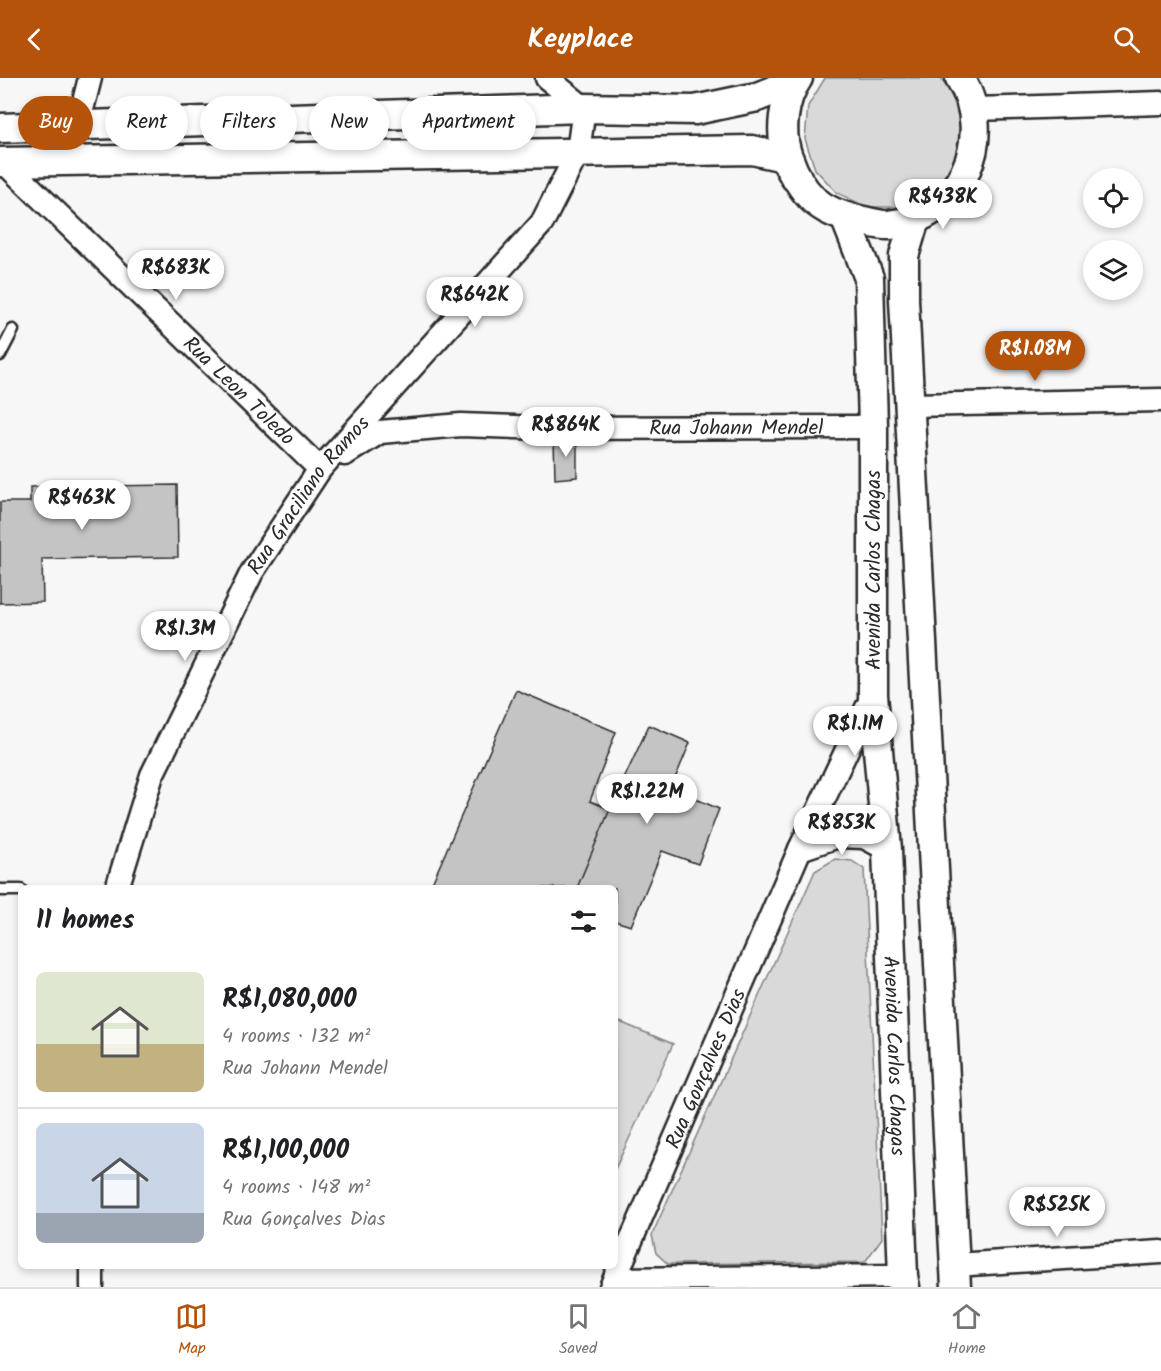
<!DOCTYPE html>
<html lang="en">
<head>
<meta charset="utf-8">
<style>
	body { margin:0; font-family:Kalam,sans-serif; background:#f6f6f6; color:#202124; height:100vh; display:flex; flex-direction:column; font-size:22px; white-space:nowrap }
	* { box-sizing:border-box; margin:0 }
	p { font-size:20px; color:#757577 }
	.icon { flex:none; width:33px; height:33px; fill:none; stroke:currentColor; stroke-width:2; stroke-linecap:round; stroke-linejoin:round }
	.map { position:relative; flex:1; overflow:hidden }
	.details { position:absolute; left:18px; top:807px; width:600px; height:384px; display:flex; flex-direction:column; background:#fff; border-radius:9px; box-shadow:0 3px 9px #0003 }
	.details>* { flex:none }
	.guide { position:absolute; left:18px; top:18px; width:600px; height:54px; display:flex; gap:12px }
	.fabs { position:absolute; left:1083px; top:90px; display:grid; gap:12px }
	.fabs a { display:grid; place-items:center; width:60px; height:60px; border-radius:50%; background:#fff; box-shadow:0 3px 9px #0003; font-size:30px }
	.price { position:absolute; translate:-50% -51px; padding:0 14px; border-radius:21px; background:#fff; color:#222; font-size:20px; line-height:39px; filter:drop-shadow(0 2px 3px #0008) }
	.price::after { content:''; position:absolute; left:50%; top:36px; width:18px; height:14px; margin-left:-9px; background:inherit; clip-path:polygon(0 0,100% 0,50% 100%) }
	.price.active { background:#b45309; color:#fff }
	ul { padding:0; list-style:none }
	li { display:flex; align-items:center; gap:18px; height:150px; padding:0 18px }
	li+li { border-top:2px solid #e0e0e0 }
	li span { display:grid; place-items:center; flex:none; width:168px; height:120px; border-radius:9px; color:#555 }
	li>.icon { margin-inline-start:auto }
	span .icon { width:72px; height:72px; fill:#fffc; stroke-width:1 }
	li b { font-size:26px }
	h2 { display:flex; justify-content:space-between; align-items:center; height:72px; padding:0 18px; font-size:26px }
	.chip { padding:0 21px; border-radius:27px; background:#fff; box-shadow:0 3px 9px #0003; font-size:21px; line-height:54px }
	.chip.active { background:#b45309; color:#fff }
	header { display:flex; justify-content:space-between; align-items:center; height:78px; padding:0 18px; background:#b45309; color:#fff; font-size:27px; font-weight:700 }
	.tab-bar { display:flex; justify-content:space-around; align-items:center; height:84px; border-top:2px solid #e0e0e0; background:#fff; font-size:16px; color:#757577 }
	.tab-bar a { display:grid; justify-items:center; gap:3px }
	.tab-bar .active { color:#b45309 }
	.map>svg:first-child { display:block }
	.green { fill:#d9d9d9; stroke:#828282; stroke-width:1.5 }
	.building { fill:#c4c4c4; stroke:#2b2b2b; stroke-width:1.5 }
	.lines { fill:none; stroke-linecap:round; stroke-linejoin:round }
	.service-casing { stroke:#2b2b2b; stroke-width:15 }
	.minor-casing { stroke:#2b2b2b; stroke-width:27 }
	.tertiary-casing { stroke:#2b2b2b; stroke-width:33 }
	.service { stroke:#fff; stroke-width:10 }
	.minor { stroke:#fff; stroke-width:22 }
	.tertiary { stroke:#fff; stroke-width:28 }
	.labels { text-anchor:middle; stroke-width:4.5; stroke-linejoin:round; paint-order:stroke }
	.street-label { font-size:21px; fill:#2b2b2b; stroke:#fff }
</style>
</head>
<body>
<header><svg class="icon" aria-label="back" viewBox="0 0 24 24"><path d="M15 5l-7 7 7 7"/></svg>Keyplace<svg class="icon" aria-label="search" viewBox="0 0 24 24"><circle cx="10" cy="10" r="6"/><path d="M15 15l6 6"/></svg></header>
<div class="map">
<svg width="1161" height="1209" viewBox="0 0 1161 1209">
	<rect width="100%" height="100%" fill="#f7f7f7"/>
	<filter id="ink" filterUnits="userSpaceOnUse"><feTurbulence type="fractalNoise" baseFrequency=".0167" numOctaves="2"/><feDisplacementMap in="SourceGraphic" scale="12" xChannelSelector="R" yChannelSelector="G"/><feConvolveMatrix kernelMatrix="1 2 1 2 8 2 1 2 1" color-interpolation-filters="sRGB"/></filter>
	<g filter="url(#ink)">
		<path class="green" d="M825,0H941L958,29L961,61L951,92L929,116L899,129H867L837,115L815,91L805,61L808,28Z
			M835,781L852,783L864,791L882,1160L865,1184L668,1186L656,1175L652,1157L815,793Z
			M615,942L673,966L615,1091Z"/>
		<path class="building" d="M577,360V399L555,401L554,361Z
			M177,407L178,479L42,481L43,524L0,525V424H30V409Z
			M516,612L616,654L590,723L610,731L577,810H430Z
			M649,647L690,665L671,710L719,731L698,786L662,773L631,848L615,843V810H577L610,731Z"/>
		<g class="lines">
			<g class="service-casing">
				<path id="service" d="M0,277L13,252
					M0,812H21"/>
			</g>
			<g class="minor-casing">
				<g id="minor">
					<path d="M975,31L1161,25"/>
					<path d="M78,47L90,0"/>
					<path id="s1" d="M4,84L320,391"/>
					<path d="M910,327L1161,322"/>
					<path id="s2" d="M345,376L380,354L461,347L543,350L873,349"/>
					<path d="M800,771L838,758L864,759L887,771"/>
					<path id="s3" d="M117,810L152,697L252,494L320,391L542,145L578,74L584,30L547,0"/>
					<path d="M955,1187L1161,1174"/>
					<path d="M92,1188V1209"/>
					<path d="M615,1201L903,1198"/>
					<path id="s4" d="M611,1209L800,771L873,617"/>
				</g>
			</g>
			<g class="tertiary-casing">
				<g id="tertiary">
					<path d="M798,0C783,21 779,55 788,79C801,116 819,134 858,142C867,143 880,148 889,147C961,140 997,60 960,0"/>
					<path d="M0,50L584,30L695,32L757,19L795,4"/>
					<path d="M0,84L752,72L784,79L795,99"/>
					<path id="s5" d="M845,139L869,200L873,349V617L887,771L903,1198L905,1209"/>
					<path d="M915,141L904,178V222L956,1209"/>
				</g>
			</g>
			<use href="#service" class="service"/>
			<use href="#minor" class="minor"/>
			<use href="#tertiary" class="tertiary"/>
		</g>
	</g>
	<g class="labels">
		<g class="street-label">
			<text dy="7" stroke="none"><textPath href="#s1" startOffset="328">Rua Leon Toledo</textPath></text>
			<text dy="7" stroke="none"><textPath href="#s2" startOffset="398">Rua Johann Mendel</textPath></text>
			<text dy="7" stroke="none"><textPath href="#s3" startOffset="440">Rua Graciliano Ramos</textPath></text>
			<text transform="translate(873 492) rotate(-90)" y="7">Avenida Carlos Chagas</text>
			<text dy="7" stroke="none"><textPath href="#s5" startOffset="844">Avenida Carlos Chagas</textPath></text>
			<text dy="7" stroke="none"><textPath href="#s4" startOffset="238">Rua Gonçalves Dias</textPath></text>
		</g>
	</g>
</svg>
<div class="fabs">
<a><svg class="icon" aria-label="locate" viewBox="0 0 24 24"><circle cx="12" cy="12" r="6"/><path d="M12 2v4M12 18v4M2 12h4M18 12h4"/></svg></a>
<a><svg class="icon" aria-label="layers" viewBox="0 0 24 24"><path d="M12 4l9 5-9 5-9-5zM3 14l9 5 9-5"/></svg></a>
</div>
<b class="price" style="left:943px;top:152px">R$438K</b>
<b class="price" style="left:176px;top:223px">R$683K</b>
<b class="price" style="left:475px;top:250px">R$642K</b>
<b class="price active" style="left:1035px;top:304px">R$1.08M</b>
<b class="price" style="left:566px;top:380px">R$864K</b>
<b class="price" style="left:82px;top:453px">R$463K</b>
<b class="price" style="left:185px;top:584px">R$1.3M</b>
<b class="price" style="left:855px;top:679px">R$1.1M</b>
<b class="price" style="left:647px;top:747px">R$1.22M</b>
<b class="price" style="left:842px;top:778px">R$853K</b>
<b class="price" style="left:1057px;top:1160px">R$525K</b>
<div class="guide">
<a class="chip active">Buy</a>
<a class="chip">Rent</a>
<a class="chip">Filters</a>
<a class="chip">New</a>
<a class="chip">Apartment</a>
</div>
<section class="details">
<h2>11 homes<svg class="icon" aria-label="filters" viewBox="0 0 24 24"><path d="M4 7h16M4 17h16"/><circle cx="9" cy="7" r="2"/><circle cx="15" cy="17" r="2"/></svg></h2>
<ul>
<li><span style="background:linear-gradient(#dfe7d0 60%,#c2b280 0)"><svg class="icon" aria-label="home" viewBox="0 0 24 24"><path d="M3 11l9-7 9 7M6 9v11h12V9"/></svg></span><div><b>R$1,080,000</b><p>4 rooms · 132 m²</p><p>Rua Johann Mendel</p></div></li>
<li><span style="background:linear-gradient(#c9d6e8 75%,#9aa5b1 0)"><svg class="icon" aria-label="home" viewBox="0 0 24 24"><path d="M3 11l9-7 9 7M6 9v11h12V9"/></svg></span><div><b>R$1,100,000</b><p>4 rooms · 148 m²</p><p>Rua Gonçalves Dias</p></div></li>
</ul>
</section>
</div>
<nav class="tab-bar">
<a class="active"><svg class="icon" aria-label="map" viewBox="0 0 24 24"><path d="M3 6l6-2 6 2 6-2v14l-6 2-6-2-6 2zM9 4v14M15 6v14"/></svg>Map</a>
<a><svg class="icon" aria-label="saved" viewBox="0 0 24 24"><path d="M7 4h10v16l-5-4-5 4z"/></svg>Saved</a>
<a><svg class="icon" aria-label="home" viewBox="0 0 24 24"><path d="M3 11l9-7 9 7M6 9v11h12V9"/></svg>Home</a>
</nav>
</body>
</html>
